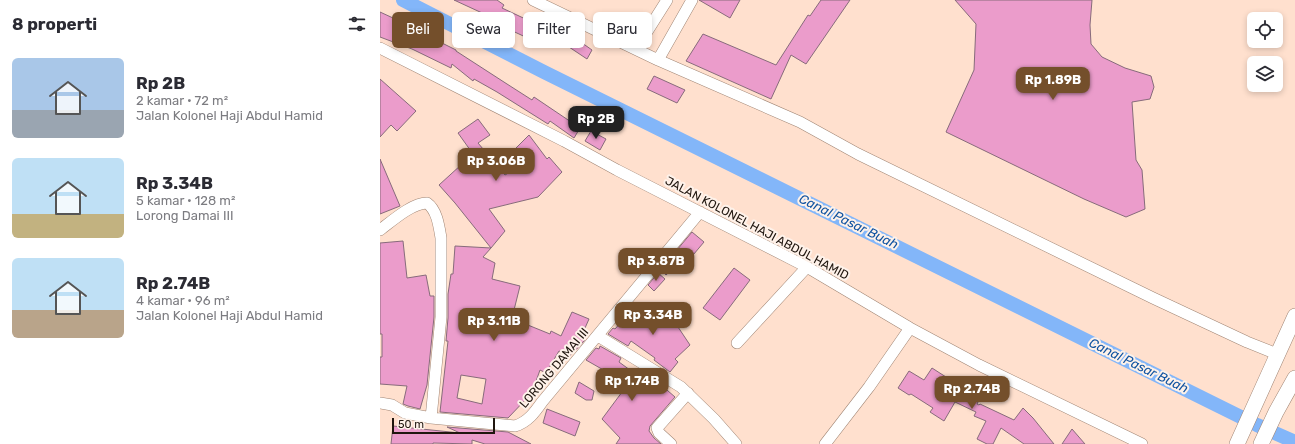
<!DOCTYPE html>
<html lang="id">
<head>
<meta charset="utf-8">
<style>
	body { margin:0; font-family:Rubik,sans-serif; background:#f2f2f3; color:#2b2b33; height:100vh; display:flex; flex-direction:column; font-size:15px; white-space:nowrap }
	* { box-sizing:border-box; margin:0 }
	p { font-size:13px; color:#7c7c81 }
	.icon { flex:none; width:22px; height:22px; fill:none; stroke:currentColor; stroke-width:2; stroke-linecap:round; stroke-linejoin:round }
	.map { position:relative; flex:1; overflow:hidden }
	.sheet { display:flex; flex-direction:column; background:#fff; width:380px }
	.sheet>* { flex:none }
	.guide { position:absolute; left:12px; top:12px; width:380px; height:36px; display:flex; gap:8px }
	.buttons { position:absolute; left:867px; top:12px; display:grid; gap:8px }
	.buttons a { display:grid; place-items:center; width:36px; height:36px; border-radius:6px; background:#fff; box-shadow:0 2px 6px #0003; font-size:20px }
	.scale { position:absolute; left:12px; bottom:10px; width:103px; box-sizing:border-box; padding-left:4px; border:2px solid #20160f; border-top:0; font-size:11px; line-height:14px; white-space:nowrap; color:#20160f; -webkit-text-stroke:3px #fef2ea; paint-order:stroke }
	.price { position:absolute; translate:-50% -34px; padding:0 9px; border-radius:8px; background:#744f2b; color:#fff; font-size:13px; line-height:26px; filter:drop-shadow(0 1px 2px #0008) }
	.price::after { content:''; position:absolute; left:50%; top:24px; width:12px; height:9px; margin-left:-6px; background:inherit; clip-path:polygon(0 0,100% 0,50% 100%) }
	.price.active { background:#222; color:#fff }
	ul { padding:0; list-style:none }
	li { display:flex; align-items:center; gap:12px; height:100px; padding:0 12px }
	li span { display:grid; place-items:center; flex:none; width:112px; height:80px; border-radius:6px; color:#555 }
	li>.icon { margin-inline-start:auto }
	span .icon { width:48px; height:48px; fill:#fffc; stroke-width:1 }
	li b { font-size:17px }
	h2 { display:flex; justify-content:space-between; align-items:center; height:48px; padding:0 12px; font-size:17px }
	.chip { padding:0 14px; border-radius:6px; background:#fff; box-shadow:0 2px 6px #0003; font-size:14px; line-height:36px }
	.chip.active { background:#744f2b; color:#fff }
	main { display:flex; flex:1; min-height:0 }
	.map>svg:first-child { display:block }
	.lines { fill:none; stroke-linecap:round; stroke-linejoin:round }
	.canal { stroke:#83b6f9; stroke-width:14 }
	.building { fill:#eb9ccb; stroke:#876b7b; fill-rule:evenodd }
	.minor-casing { stroke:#a08574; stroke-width:12 }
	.secondary-casing { stroke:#a08574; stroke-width:16 }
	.minor { stroke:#fff; stroke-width:11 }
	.secondary { stroke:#fff; stroke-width:15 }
	.labels { text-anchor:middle; stroke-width:4; stroke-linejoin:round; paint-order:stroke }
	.street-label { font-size:12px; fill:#20160f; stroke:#fef2ea }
	.water-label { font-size:13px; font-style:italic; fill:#1053a1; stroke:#fef2ea }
</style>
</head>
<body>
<main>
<section class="sheet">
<h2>8 properti<svg class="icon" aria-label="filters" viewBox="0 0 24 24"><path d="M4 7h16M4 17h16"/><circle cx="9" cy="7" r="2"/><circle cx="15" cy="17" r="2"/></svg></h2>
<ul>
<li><span style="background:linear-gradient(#a9c7e8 65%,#9aa5b1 0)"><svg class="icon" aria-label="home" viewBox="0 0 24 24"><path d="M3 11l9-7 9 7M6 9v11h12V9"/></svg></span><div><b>Rp 2B</b><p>2 kamar · 72 m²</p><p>Jalan Kolonel Haji Abdul Hamid</p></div></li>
<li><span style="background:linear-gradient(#bfe0f5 70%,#c2b280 0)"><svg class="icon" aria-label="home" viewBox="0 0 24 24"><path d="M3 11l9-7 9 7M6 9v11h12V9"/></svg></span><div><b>Rp 3.34B</b><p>5 kamar · 128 m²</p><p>Lorong Damai III</p></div></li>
<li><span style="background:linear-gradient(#bfe0f5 65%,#b9a48a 0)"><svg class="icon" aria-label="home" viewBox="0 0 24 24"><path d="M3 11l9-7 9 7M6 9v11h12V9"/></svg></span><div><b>Rp 2.74B</b><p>4 kamar · 96 m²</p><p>Jalan Kolonel Haji Abdul Hamid</p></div></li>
</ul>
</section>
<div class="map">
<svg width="915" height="444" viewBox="0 0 915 444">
	<rect width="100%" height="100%" fill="#ffe0ce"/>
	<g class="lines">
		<path class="canal" d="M23,0L164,72L877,425L915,442"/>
	</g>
	<path class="building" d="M74,0H117L124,5L122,8L156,24L160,18L188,33L212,50L207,59L180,41L177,47L155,38L154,41L124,27L113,18Z
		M319,0H360L350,18Z
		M441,0H470L426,64L411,55L391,99L306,61L323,34L396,65L428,15L430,16Z
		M575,0H712L710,25L711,44L722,57L745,68L771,76L774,87L770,99L752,102L756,160L762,170L765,209L746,217L704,199L566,132L594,70L596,24Z
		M0,12L13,18L14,16L32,27V28L76,50V51L127,84L152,100L154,97L200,128L194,138L170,121L168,124L117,92L94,79L93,81L72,64L71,68L32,49L0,37Z
		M274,76L305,90L297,103L267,89Z
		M0,79L36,111L17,131L11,125L0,137Z
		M98,119L110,135L98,143L125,175L147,162L134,150L149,135L167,159L169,157L182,172L158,197L109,209L125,231L111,248L75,203L59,185L93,154L78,133Z
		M211,131L226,139L220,150L205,141Z
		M0,159L20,206L0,214Z
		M312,232L324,242L303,267L299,263L286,275L281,269Z
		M23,241L27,278L46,275L50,296H54V317L47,385L40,409L28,406L23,404L27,386L0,384V357H2V334H0V243Z
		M75,246L111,248L103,257L115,263L112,279L140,286L133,314L140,315L138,321L170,334L171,331L181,336L192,312L209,319L201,337L205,340L193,353L192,352L190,356L179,351L166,373L160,370L150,398L148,397L128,418L60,412L68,341H66L68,318V294L71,274H73ZM81,375L106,379L102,404L77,398Z
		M354,268L370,280L340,320L323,308Z
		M278,273L285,279L274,291L268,285Z
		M273,303L292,318L310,345L295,359L298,362L290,372L274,360L275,358L251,341L248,346L228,334L233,328L235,329L250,312L259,319Z
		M220,346L241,358L239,362L276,389L280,384L295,397L270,426L269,431L274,438L281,444H236L240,438L222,419L248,384L206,360L216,348L219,349Z
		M552,368L566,377L563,382L584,395L585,393L599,400L597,404L599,405L600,404L634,420L643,408L653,418L674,444H644L621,428L613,444H607L597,439L606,421L594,416L596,412L575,402L564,421L550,412L553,408L531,394L529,395L518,388L529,371L544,380Z
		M199,382L214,391L212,400H206L195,393Z
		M167,409L200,422L195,436L163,423Z
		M13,426L80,433L67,427L128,432L151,444H105L92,440V444L53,443V444H11Z
		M692,429L705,444H682Z"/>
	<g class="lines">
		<g class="minor-casing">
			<path id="minor" d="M153,0L278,60L420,122L478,154L773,298L867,342L897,354
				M0,48L184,141L237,170L427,267L530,328L599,365L762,444
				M256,49L287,0
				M278,60L312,0
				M0,230C12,221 32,203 47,203C57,210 59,226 61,238V317L51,418
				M218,336L301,387L334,419L356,444
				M357,343L427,267
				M0,403L12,405L25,413L51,418L135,426C148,422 155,412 162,402L320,212
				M291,444L279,433L277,428L308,393
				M445,444L489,387L530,328"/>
		</g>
		<g class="secondary-casing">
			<path id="secondary" d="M857,444L915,316
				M881,444L896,412L915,378"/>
		</g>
		<use href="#minor" class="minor"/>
		<use href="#secondary" class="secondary"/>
	</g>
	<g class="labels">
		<g class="street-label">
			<text transform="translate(377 228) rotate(28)" y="4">JALAN KOLONEL HAJI ABDUL HAMID</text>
			<text transform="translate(174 368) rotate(-50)" y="4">LORONG DAMAI III</text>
		</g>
		<g class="water-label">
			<text transform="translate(469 221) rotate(26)" y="5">Canal Pasar Buah</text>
			<text transform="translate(759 365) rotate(26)" y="5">Canal Pasar Buah</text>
		</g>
	</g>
</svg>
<div class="buttons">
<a><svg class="icon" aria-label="locate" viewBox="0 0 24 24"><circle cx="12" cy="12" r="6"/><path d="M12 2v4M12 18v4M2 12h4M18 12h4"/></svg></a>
<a><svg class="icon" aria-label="layers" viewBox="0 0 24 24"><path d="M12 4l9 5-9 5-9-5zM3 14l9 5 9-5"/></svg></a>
</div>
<div class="scale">50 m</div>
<b class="price" style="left:673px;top:101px">Rp 1.89B</b>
<b class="price active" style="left:216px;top:140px">Rp 2B</b>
<b class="price" style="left:116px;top:182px">Rp 3.06B</b>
<b class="price" style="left:276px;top:282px">Rp 3.87B</b>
<b class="price" style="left:273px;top:336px">Rp 3.34B</b>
<b class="price" style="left:114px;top:342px">Rp 3.11B</b>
<b class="price" style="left:252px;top:402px">Rp 1.74B</b>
<b class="price" style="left:592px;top:410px">Rp 2.74B</b>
<div class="guide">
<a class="chip active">Beli</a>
<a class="chip">Sewa</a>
<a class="chip">Filter</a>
<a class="chip">Baru</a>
</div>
</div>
</main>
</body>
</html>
